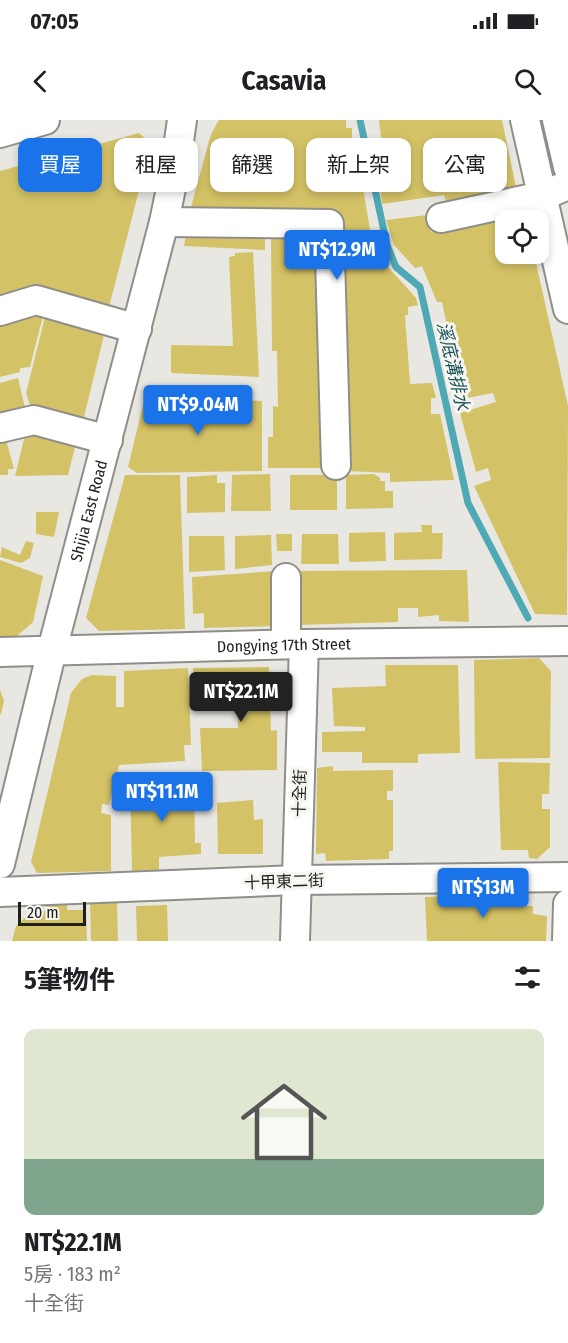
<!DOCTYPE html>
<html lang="zh-TW">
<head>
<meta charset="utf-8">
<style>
	body { margin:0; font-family:"Fira Sans Condensed","Noto Sans TC",sans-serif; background:#f6f6f6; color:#202124; height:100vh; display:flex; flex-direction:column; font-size:22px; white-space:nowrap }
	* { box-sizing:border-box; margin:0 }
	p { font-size:20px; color:#757577 }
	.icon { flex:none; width:33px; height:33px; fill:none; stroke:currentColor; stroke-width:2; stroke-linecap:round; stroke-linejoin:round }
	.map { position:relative; height:821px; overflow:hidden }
	.panel { display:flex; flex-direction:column; background:#fff; flex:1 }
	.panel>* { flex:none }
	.banner { position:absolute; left:18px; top:18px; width:532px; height:54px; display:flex; gap:12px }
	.controls { position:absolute; left:495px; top:90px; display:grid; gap:12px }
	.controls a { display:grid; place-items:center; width:54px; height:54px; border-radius:12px; background:#fff; box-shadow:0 3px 9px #0003; font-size:30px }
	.scale { position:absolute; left:18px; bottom:15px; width:68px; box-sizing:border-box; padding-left:6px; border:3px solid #1f1f1d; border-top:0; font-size:16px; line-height:21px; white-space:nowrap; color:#1f1f1d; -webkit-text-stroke:4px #f6f5ef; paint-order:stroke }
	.price { position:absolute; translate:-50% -51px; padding:0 14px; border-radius:6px; background:#1a73e8; color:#fff; font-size:20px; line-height:39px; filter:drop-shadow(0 2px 3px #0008) }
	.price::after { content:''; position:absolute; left:50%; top:36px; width:18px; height:14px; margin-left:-9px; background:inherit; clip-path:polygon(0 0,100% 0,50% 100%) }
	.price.selected { background:#222; color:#fff }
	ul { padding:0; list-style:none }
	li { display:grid; align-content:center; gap:12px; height:318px; padding:0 24px }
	li span { display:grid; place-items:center; height:186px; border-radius:12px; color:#555 }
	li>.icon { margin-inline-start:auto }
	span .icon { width:108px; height:108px; fill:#fffc; stroke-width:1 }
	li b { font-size:26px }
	h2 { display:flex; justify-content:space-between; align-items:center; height:72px; padding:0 24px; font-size:26px }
	.pill { padding:0 21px; border-radius:12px; background:#fff; box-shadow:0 3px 9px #0003; font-size:21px; line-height:54px }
	.pill.selected { background:#1a73e8; color:#fff }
	.status { display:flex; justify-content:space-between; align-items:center; height:42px; padding:0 30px; background:#fff; direction:ltr }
	.status svg { height:16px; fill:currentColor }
	header { display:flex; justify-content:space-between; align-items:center; height:78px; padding:0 24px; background:#fff; font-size:27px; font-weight:700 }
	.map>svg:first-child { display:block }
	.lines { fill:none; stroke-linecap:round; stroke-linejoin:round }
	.stream { stroke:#4fa9b5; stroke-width:7 }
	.building { fill:#d4c266 }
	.minor-casing { stroke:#8f8e89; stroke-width:32 }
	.minor { stroke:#fff; stroke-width:28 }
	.labels { text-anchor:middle; stroke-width:6; stroke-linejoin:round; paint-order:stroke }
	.street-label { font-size:16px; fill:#1f1f1d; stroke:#f6f5ef }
	.water-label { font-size:18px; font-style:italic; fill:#1a5259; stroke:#f6f5ef }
</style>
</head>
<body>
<div class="status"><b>07:05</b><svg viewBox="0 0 49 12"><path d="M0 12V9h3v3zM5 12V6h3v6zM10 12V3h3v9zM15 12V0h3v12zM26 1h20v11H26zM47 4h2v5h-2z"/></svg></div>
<header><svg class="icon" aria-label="back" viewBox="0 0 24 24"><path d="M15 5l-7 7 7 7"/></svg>Casavia<svg class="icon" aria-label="search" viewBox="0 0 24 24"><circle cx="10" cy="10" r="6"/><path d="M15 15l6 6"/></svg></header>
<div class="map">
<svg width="568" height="821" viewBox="0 0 568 821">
	<rect width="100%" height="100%" fill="#e8e7e2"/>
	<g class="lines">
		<path class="stream" d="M360,0L387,125L396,147L420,167L468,383L528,498"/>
	</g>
	<path class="building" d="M219,0H346V8H352V38L358,39L372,121L388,147L416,178L418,185L408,187V195H405L410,264L432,263L436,278H431V294H440L454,360L390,362V353L345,351L335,104L215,93L191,87L211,14Z
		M379,0H502L517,72L448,89L444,75L382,84L376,34L383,32Z
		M139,13L151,24L108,191L0,178V51Z
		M524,90L526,100H506V134H534L568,286L567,495L535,494L474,366L491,360L488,348L476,352L460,293L496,282L493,273L462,279L442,182H437L422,146L415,148L394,125L386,100L427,95L431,112Z
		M187,110L265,113V130L184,126Z
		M314,117L320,119L328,348H268V317H273V286L278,287L277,231H272L271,118Z
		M253,132L259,257L171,253V225L233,226L229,137L235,136V133Z
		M35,193L43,196L30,247L20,248V252L0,257V202Z
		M45,197L105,211L83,301L31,288L26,273Z
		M18,258L25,288L0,296V263Z
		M145,277L262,281V351L137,353L128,347Z
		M26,311L76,323L68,355L15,356Z
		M5,316L14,349H8V355H0V318Z
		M270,354L271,391H231L232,355Z
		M374,354L380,358V361H385V371H393V388L346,389V355Z
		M125,355H180L185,509L99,511L86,498Z
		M217,355V363H225V392L187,393V357Z
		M290,355H337V390H290Z
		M36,392H59L54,417L36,414Z
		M421,405H432V413H443L442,439L394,440V413L422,412Z
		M385,412L386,441L349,442V413Z
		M276,414H292V431H277Z
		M302,414H338L339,444H301Z
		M271,415L272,445L235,449V416Z
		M189,416H224L225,450L189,452Z
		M26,421L34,423L30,438L21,443L0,437L2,427L20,435Z
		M0,440L43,456L33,502L17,516H0Z
		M467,450L469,502L439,501V495L418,497V488H398V502L296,505L294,451Z
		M276,451L278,506L204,508V493L193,494L192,457Z
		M539,538L551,551L550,638L475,639L474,540Z
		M385,545H458L460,633L418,634V643H362V632H322V612L365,611V607L334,606L332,568L386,566Z
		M269,547L271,611L277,610V650L202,651L200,608H238V564H194L193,548Z
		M188,548L191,625H184L185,641L119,645L109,685L102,684L101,693L111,695V751L37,753L31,742L71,573L82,559L92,555L116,556V587H124V551Z
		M0,570L4,581L1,594H0Z
		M498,642L550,643L549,674H542V689H550V727L537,739L529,738L528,730H501Z
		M333,646V651L393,650V671H387V680H393V731H389V739L326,741L325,733L316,734L317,648Z
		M194,663L195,723H201V734L159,737V750L132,751L130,664Z
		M253,680L254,700L263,699V734H218L217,683Z
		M525,774V786H533V794L547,796L546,821H427L425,777Z
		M117,782L118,821H91L90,783Z
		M67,784V790H86L87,821H12L16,806L32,791H47V785Z
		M167,785L168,821H137L136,786Z"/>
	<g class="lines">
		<g class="minor-casing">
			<g id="minor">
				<path d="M525,0L568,189"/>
				<path d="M557,0L568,47"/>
				<path d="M0,13L45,0"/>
				<path d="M441,98L542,76L568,65"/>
				<path d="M164,102L329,104L336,345"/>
				<path d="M0,191L36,180L137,209"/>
				<path d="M0,308L34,300L108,320"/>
				<path d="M286,458V524"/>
				<path id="s1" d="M0,532L304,524L568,521"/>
				<path id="s2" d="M0,744L52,530L164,102L175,49L182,0"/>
				<path d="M0,772L296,760L568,757"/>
				<path d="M295,821L304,524"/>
				<path d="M567,821L568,784"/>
			</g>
		</g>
		<use href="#minor" class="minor"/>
	</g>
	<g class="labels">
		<g class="street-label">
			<text dy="6" stroke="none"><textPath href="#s2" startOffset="364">Shijia East Road</textPath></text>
			<text dy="6" stroke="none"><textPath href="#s1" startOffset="284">Dongying 17th Street</textPath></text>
			<text transform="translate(299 673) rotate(-88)" y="6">十全街</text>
			<text transform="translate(284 761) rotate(-2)" y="6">十甲東二街</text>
		</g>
		<g class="water-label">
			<text transform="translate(453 246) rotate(77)" y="6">溪底溝排水</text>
		</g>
	</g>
</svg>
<div class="controls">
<a><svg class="icon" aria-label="locate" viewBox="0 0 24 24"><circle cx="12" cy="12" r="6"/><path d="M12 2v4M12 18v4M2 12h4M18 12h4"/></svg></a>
</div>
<div class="scale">20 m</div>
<b class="price" style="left:337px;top:161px">NT$12.9M</b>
<b class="price" style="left:198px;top:316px">NT$9.04M</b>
<b class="price selected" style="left:241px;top:603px">NT$22.1M</b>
<b class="price" style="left:162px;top:703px">NT$11.1M</b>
<b class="price" style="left:483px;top:799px">NT$13M</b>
<div class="banner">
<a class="pill selected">買屋</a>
<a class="pill">租屋</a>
<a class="pill">篩選</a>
<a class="pill">新上架</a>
<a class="pill">公寓</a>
</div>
</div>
<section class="panel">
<h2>5筆物件<svg class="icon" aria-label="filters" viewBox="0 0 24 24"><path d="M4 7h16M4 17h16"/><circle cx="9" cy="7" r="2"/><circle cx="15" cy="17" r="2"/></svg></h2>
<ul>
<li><span style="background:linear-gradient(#dfe7d0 70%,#7fa58c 0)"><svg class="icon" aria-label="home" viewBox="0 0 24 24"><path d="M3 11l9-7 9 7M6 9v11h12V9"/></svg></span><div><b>NT$22.1M</b><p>5房 · 183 m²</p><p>十全街</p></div></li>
</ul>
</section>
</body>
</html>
